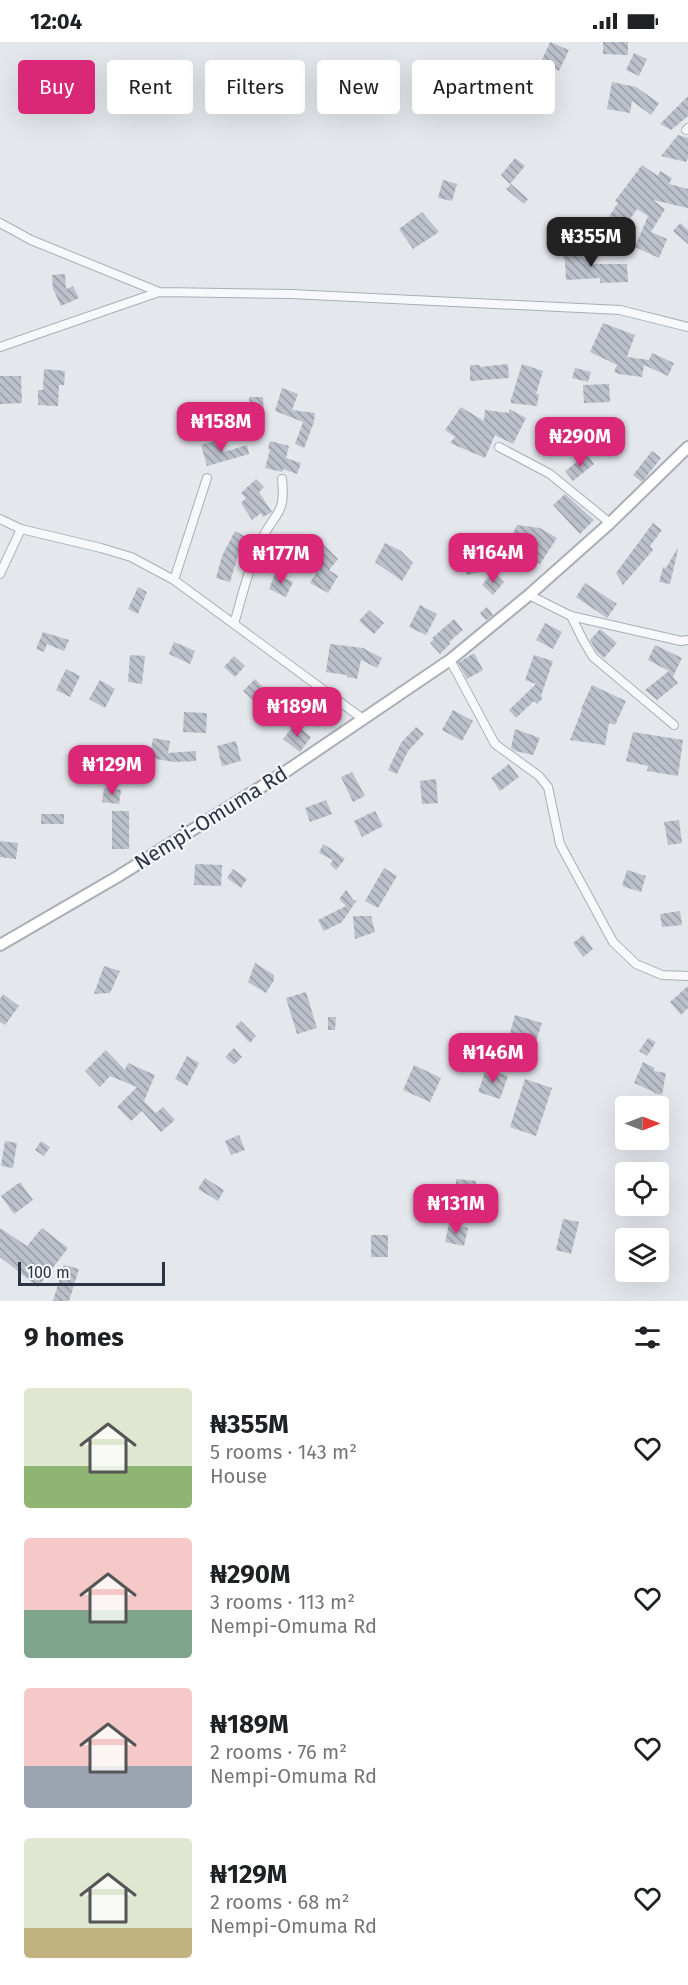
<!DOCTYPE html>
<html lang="en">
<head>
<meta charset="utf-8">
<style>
	body { margin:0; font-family:"Fira Sans",sans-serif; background:#f2f2f2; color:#202124; height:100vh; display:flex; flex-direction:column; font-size:22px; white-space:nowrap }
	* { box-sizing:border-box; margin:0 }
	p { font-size:20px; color:#757577 }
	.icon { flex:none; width:33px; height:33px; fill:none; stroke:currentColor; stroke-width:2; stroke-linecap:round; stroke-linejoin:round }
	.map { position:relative; height:1259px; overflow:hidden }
	.details { display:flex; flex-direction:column; background:#fff; flex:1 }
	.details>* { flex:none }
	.banner { position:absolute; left:18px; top:18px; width:652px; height:54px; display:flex; gap:12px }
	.needle { width:39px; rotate:90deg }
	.tools { position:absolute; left:615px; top:1054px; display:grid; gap:12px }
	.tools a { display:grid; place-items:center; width:54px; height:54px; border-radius:6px; background:#fff; box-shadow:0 6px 24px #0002; font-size:30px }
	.scale { position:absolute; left:18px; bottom:15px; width:147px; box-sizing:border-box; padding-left:6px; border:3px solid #2b3445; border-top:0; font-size:16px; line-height:21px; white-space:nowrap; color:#2b3445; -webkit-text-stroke:4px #f4f6f9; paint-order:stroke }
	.price { position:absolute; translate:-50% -51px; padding:0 14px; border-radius:12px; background:#db2777; color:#fff; font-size:20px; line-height:39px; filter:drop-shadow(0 2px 3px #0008) }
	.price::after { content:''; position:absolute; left:50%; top:36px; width:18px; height:14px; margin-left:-9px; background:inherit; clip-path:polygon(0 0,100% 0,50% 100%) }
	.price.selected { background:#222; color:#fff }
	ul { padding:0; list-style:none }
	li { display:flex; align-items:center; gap:18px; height:150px; padding:0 24px }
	li span { display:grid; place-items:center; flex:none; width:168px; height:120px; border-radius:6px; color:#555 }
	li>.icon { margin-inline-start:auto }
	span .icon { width:72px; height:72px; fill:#fffc; stroke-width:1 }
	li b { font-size:26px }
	h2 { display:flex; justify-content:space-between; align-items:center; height:72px; padding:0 24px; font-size:26px }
	.chip { padding:0 21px; border-radius:6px; background:#fff; box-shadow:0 6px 24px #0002; font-size:21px; line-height:54px }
	.chip.selected { background:#db2777; color:#fff }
	.status { display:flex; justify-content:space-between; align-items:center; height:42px; padding:0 30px; background:#fff; direction:ltr }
	.status svg { height:16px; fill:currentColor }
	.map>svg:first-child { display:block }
	.building { fill:url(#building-back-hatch) }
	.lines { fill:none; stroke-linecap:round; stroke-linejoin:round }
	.street-casing { stroke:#a9aeb7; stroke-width:10 }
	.secondary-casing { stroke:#a9aeb7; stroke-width:14 }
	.street { stroke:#f7f8fa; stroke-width:8 }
	.secondary { stroke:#fff; stroke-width:10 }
	.labels { text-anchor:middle; stroke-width:4.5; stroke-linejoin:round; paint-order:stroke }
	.street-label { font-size:21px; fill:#2b3445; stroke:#f4f6f9 }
</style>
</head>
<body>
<div class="status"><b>12:04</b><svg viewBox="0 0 49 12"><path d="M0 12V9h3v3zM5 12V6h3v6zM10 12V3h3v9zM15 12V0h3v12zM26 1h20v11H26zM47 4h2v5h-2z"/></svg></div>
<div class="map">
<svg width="688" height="1259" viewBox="0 0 688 1259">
	<defs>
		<pattern id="building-back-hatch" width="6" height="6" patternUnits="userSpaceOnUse" patternTransform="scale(1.5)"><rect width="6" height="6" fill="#bbc0ca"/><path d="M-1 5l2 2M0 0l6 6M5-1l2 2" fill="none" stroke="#989da6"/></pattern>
	</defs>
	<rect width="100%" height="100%" fill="#e4e7ec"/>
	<path class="building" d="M550,0L569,8L559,29L541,20Z
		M603,0H628V13L603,12Z
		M634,11L647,17L639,34L626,28Z
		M612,40L636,45L659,61L651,73L632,59L630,71L607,67Z
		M688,54V74L671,88L660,82Z
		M678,93L688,96V116L686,120L661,114Z
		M515,116L525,124L510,142L501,133Z
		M642,123L658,134L660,129L672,136L669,142L688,147V166L653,158L665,167L651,190L667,197L659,216L635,205L648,174L637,167L617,196L602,185L618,161L615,159Z
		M443,138L457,142L452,159L438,156Z
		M511,142L528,157L524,162L506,147Z
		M422,170L439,190L413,207L399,187Z
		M680,181L688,188V202L673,189Z
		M575,200L584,217H587L588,222H627L628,240L600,241V236L566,238L565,219L559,207Z
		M65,232L66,247L73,244L79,256L61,264L53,247L52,233Z
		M603,281L635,293L627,315L649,318L652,311L674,321L668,334L644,323L642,335L619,332L614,330L617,323L590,310Z
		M508,322L509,336L470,339V323H480V325Z
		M522,322L543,329L536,352H539L537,364L510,361Z
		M575,326L591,330L588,340L572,336Z
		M44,327L65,329L64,343H59L58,364L38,363V348H43Z
		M0,334H21L22,361L0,362Z
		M609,342L610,360L584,361L583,343Z
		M282,346L298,352L292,368L315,371L314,380L304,406L295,402L303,380L275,369Z
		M249,355H263L264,374L250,375Z
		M461,365L484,379L485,368L509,371V367L526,376L513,402L495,393L485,416L450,401L455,395L445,388Z
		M556,384L572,394L565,407L548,398Z
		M221,397L224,410L247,403L249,412L207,424L201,403Z
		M270,399L289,404L286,416L301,421L297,432L283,427L282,430L265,426L270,408L268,407Z
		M652,409L661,416L642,440L633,433Z
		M587,412L594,422L573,439L565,429Z
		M256,437L264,445L259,450L272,470L263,475L261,471L252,478L241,461L246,456L241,451Z
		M565,452L594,478L580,492L553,463Z
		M653,481L662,488L650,504L653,508L623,543L616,531Z
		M517,483L540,486L557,496L540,522L522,510L519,516L505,507Z
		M235,489L250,497L241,515L238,513L230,540L216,536L222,514Z
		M385,501L401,509L413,521L402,539L375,520Z
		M323,502L338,517L329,528L338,534L328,551L310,541L323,519L315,511Z
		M677,507L678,508L670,542L659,540L663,525L666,526Z
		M476,518L479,530L467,533L464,521Z
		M493,530L504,540L493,553L482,543Z
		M275,532L293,540L286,555L269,547Z
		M585,541L617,562L607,576L576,555Z
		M138,545L147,550L138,572L128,567Z
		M420,563L437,572L426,593L409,585Z
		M487,565L493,573L486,578L480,571Z
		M369,568L384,581L374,592L359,579Z
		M454,577L463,588L449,600L450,602L440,612L430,601L434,597L432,596Z
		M545,581L562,590L553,607L536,598Z
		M600,587L617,601L604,616L597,610L590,598Z
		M43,590L69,598L64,609L47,602L44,610L36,607Z
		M174,600L195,609L190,622L169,612Z
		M330,602L363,606L382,616L377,626L361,618L357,637L347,635V633L326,630Z
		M655,603L682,616L673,635L678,641L657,658L645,648L669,629L648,618Z
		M474,611L483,628L467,637L458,621Z
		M130,613L145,614L142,642L128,640Z
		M534,613L553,619L541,654L543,656L537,662L534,659L516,676L509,668L536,642L525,638Z
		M234,614L245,624L235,635L224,625Z
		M66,627L80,634L70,655L56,648Z
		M255,637L267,649L255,660L243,649Z
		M100,638L115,647L105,666L89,657Z
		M592,643L626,659L615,683L609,681L605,703L570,698L582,668L581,667Z
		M288,647L307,657L302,667L321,671L319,685L296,680L301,674L280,664Z
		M453,668L473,679L462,699L442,688Z
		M184,670L207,671L206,691L183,690Z
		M295,682L311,695L300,710L283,697Z
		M416,685L424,692L408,709L397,732L388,728L401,701Z
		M515,687L540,696L533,713L515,709L511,706Z
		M633,690L683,698L678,734L647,729L648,724L626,719Z
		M153,696L170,699L168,711L196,709V719L174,720L150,716Z
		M236,699L241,719L222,724L217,704Z
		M509,722L519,735L500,749L491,736Z
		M352,730L365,754L353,760L341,735Z
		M436,737L438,761L422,762L420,739Z
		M104,746L121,748L119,762L102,760Z
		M326,758L332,772L310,780L305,766Z
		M112,769H129V807H112Z
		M375,769L383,784L362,795L354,779Z
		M41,772H64V782H41Z
		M679,778L682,801L668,803L664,780Z
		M0,799L18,801L16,817L0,815Z
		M323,802L333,808L345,817L336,828L330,822L333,818L319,811Z
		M195,822L222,823L221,844L194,843Z
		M384,826L397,834L378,866L365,859Z
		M233,827L247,837L241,846L227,836Z
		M627,828L646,834L641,850L622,844Z
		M346,848L354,859L357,858L342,880L324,889L318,878L346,864L339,857Z
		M680,869L682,883L662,885L660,872Z
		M353,874H371L375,890L355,897Z
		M583,893L593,907L583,915L573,901Z
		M255,921L274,933V938L266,951L248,940Z
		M104,924L120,929L110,951L94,952Z
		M688,944V966L681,973L670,960Z
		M306,950L317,986L297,992L286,956Z
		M3,952L19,964L5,983L0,980V957Z
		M515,973L542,981L536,999L510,991Z
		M328,975H336L335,988H328Z
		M241,979L256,994L250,1001L235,985Z
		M648,996L656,1000L647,1014L639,1009Z
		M234,1006L242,1015L234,1023L225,1015Z
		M106,1008L125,1028L128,1021L155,1033L144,1059L156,1071L163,1065L175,1078L161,1090L142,1069L131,1079L117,1065L137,1045L110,1034L100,1045L85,1029Z
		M187,1014L199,1021L187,1044L175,1037Z
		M643,1020L655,1026L654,1029L666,1031L662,1053L654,1051V1050L634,1041Z
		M414,1023L441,1036L430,1060L403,1048Z
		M486,1027L508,1034L500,1057L478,1050Z
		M525,1037L552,1046L536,1094L510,1085Z
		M239,1093L245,1108L231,1113L225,1099Z
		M5,1099L17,1101L13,1126L1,1124Z
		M41,1099L50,1105L44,1114L35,1108Z
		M205,1136L224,1148L218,1159L198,1147Z
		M456,1137L476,1139L475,1147L456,1146Z
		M20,1140L33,1158L14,1172L1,1154Z
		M469,1154L478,1156L473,1180L464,1178Z
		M563,1177L579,1180L571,1212L556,1208Z
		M449,1182L468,1186L464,1204L445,1200Z
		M0,1186L27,1204L42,1186L68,1206L38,1245L0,1215Z
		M371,1193H388V1215H371Z
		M64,1223L79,1227L69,1259H53Z"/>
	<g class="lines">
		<g class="street-casing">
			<path id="street" d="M686,88L688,86
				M0,181L31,198L159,250
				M0,305L159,250L291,252L620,268L688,285
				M499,405L550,432L610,481
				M0,477L21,487L101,506L131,515L174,538L363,677
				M0,532L21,487
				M174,538L207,436
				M529,553L571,574L681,599L688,598
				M571,574L583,598L593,615L674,683
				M234,582C242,554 249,524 262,497C275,469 286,474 282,437
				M450,618L495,702L539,734L548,745L560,802L613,900L636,922L662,933L688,934"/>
		</g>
		<g class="secondary-casing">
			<path id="secondary" d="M0,903L117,835L285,730L450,618L529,553L610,481L688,405"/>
		</g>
		<use href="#street" class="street"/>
		<use href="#secondary" class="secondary"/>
	</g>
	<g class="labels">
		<g class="street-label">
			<text transform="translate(211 776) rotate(-32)" y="7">Nempi-Omuma Rd</text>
		</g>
	</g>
</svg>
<div class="tools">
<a><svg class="needle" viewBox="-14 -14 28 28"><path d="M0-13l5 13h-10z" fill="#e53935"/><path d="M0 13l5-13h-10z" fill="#757577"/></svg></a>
<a><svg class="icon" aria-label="locate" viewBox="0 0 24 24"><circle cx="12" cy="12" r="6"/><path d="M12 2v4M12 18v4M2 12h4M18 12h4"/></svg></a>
<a><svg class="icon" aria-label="layers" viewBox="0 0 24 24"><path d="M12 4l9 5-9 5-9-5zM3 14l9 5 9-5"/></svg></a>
</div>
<div class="scale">100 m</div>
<b class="price selected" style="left:591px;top:226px">₦355M</b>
<b class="price" style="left:221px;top:411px">₦158M</b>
<b class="price" style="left:580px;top:426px">₦290M</b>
<b class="price" style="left:493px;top:542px">₦164M</b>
<b class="price" style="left:281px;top:543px">₦177M</b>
<b class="price" style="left:297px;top:696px">₦189M</b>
<b class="price" style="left:112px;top:754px">₦129M</b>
<b class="price" style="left:493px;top:1042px">₦146M</b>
<b class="price" style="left:456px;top:1193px">₦131M</b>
<div class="banner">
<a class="chip selected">Buy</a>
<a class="chip">Rent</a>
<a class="chip">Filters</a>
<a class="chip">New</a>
<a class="chip">Apartment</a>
</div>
</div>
<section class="details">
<h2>9 homes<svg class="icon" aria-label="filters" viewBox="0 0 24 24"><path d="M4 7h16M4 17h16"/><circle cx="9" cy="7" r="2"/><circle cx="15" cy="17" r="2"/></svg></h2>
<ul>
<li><span style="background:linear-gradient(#dfe7d0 65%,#8fb573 0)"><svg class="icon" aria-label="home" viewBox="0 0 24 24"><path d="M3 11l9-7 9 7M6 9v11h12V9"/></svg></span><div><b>₦355M</b><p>5 rooms · 143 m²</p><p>House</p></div><svg class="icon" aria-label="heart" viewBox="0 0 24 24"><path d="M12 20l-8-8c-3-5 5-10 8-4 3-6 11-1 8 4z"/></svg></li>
<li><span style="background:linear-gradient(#f6c9c9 60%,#7fa58c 0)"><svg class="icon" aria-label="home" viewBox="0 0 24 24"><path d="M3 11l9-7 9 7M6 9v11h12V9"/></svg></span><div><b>₦290M</b><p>3 rooms · 113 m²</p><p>Nempi-Omuma Rd</p></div><svg class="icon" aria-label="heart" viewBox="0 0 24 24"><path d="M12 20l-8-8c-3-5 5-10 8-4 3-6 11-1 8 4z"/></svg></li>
<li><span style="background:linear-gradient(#f6c9c9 65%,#9aa5b1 0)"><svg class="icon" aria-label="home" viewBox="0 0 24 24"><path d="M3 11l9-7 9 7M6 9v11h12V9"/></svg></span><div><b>₦189M</b><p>2 rooms · 76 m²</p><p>Nempi-Omuma Rd</p></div><svg class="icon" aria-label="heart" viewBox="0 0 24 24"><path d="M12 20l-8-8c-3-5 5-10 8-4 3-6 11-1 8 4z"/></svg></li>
<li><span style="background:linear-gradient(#dfe7d0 75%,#c2b280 0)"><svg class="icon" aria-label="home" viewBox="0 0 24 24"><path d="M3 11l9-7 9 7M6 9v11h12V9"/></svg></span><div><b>₦129M</b><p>2 rooms · 68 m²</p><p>Nempi-Omuma Rd</p></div><svg class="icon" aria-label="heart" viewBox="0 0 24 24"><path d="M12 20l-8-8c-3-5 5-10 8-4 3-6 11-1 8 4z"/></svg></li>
</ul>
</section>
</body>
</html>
